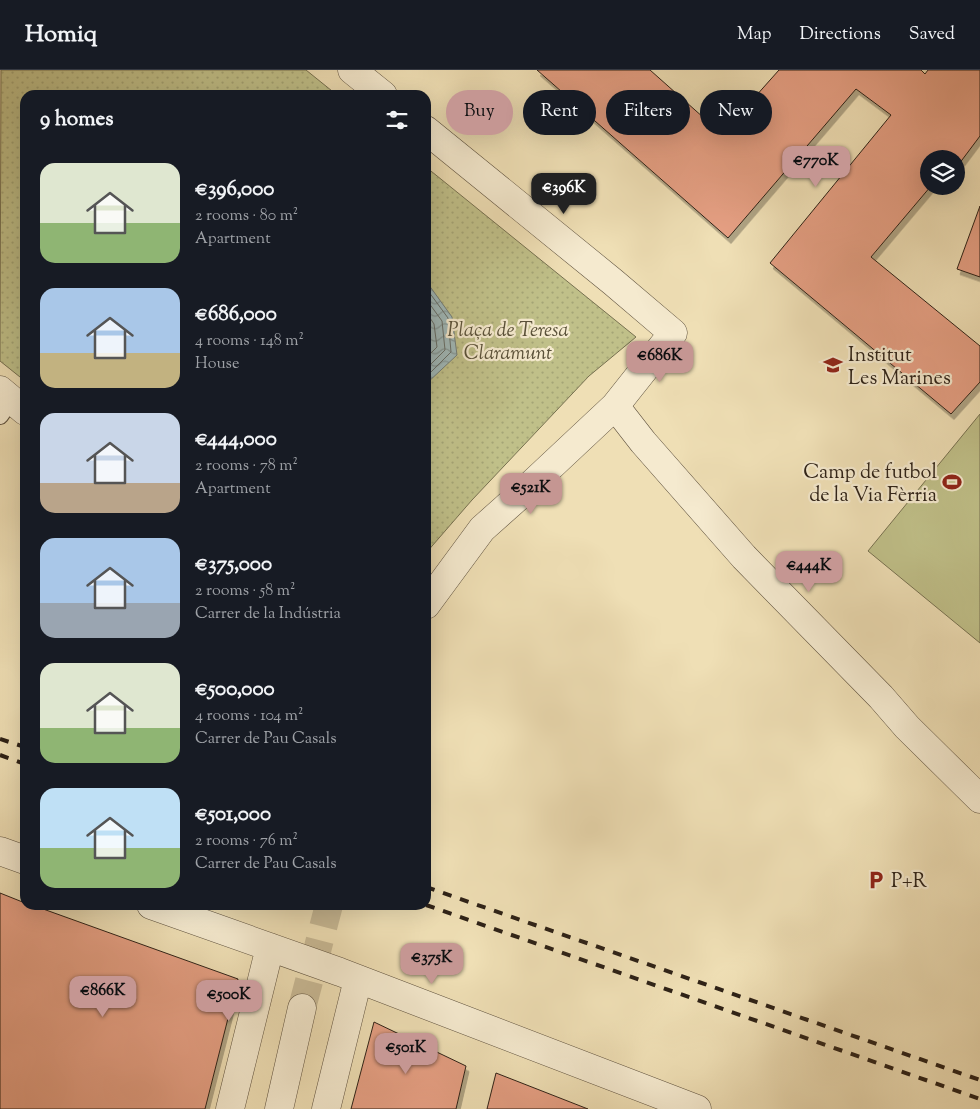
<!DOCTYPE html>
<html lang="en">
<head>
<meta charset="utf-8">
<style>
	body { margin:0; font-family:"Sorts Mill Goudy",serif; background:#20242c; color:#f1f3f6; height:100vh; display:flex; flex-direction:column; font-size:19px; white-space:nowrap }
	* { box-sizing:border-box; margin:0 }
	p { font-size:16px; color:#9ea1a6 }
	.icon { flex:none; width:28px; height:28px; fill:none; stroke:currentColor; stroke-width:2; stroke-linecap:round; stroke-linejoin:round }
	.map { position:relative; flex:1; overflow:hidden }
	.panel { position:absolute; left:20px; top:20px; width:411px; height:820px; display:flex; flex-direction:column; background:#171b24; border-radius:15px; box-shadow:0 5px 20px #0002 }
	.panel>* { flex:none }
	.guide { position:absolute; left:446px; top:20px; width:459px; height:45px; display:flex; gap:10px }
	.controls { position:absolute; left:920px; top:80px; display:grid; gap:10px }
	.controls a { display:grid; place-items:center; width:45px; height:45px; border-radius:50%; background:#171b24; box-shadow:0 5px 20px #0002; font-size:25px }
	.price { position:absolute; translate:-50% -42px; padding:0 11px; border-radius:10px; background:#c59692; color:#111; font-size:16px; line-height:32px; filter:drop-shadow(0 1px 2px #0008) }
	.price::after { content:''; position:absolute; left:50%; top:30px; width:15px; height:11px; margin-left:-8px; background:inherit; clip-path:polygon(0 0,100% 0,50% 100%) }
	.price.current { background:#222; color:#fff }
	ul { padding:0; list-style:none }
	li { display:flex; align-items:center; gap:15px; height:125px; padding:0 20px }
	li span { display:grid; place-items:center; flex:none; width:140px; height:100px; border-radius:15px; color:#555 }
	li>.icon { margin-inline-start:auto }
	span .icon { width:60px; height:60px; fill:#fffc; stroke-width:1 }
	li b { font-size:21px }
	h2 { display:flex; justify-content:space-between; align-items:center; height:60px; padding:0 20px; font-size:21px }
	.tag { padding:0 18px; border-radius:22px; background:#171b24; box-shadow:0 5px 20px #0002; font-size:18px; line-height:45px }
	.tag.current { background:#c59692; color:#111 }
	header { display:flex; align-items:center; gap:30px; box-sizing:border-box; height:70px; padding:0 25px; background:#171b24; border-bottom:1px solid #363941 }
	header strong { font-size:24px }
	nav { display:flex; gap:28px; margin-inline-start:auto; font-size:18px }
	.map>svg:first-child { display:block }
	.park { fill:url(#park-dots); stroke:#777150 }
	.pitch { fill:#c0c089; stroke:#777150 }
	.water { fill:url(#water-waves); stroke:#727d79 }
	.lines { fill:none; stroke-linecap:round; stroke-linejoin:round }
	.shore { stroke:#676e68; stroke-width:1 }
	.building { fill:#e59f83; stroke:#2e2217; filter:url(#shadow) }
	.street-tunnel { stroke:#c8b995; stroke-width:28; stroke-dasharray:28 14; stroke-linecap:butt }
	.lane-casing { stroke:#5e513e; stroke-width:18 }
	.street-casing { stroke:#5e513e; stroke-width:29 }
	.lane { stroke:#f5eacf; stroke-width:16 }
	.street { stroke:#f5eacf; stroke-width:28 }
	.rail { stroke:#2e2217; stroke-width:4; stroke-dasharray:9 9; stroke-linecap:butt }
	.labels { text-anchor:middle; stroke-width:4.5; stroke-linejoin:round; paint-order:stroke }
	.park-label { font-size:20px; font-style:italic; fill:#5a5139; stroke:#f5eacf }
	.poi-label { font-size:20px; fill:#2e2217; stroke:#f5eacf; text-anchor:start }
</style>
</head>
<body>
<header>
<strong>Homiq</strong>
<nav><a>Map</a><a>Directions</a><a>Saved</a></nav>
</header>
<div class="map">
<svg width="980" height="1039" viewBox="0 0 980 1039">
	<defs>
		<pattern id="park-dots" width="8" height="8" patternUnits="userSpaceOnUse" patternTransform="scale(1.25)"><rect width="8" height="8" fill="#c0c089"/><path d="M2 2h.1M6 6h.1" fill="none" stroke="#a5a576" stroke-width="1.8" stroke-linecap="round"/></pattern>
		<pattern id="water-waves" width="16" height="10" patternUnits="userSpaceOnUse" patternTransform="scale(1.25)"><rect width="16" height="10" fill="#a0b9ba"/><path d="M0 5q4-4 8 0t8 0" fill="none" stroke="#839696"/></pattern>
		<filter id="shadow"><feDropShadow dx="3" dy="5.5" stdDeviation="0" flood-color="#0004"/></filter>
	</defs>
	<rect width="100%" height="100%" fill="#efdfb5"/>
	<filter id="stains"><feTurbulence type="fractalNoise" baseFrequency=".004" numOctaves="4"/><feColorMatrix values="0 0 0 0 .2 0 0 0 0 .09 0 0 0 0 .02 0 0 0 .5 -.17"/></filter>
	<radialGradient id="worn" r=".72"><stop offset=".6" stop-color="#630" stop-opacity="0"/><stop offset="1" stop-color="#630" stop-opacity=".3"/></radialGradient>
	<path class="park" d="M1,0H306L337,25H25V311L0,291Z
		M426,97L636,267L589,306L472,430L426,483Z"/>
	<path class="pitch" d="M980,344V573L868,481Z"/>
	<path class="water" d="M426,211L452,247L457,285L426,314Z"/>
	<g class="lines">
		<path class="shore" d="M426,218L448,248L451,282L426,307
			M426,229L442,251L445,280L426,299
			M426,242L434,254L437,277L426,288"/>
	</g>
	<path class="building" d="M537,0H650L722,64L779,0H921L925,4L928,0H980V66L956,98V89H929V116H931L871,187L980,276V312L951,344L770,193L891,45L856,19L728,168Z
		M980,136V207L957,199Z
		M0,823L25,833V835H32L238,909L205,1039H0Z
		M374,952L466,996L456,1039H351Z
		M496,1003L588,1039H487Z"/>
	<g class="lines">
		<path class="street-tunnel" d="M302,938L329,835"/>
		<g class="lane-casing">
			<path id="lane" d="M0,346L12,329"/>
		</g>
		<g class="street-casing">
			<path id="street" d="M352,0L383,25
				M426,60L613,212L673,263L615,336L519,426L482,459L426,535
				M0,320L25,341
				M615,336L643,372L744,487L881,627L907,657L980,729
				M0,781L25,790
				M151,835L340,902L697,1039
				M230,1039L270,877
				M279,1039L302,938
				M326,1039L358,909"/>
		</g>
		<use href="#lane" class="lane"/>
		<use href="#street" class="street"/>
		<path class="rail" d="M0,669L25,677
			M0,685L25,694
			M426,817L980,1010
			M426,835L980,1029"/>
	</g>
	<defs>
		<g id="school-bare" transform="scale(1.5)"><path d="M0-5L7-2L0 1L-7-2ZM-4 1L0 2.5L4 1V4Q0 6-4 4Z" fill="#8f2418" stroke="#f5eacf" stroke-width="2.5" paint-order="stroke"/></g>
		<g id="stadium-bare" transform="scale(1.5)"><path d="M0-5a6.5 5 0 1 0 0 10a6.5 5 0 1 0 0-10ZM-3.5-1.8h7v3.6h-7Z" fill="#8f2418" stroke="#f5eacf" stroke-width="2.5" paint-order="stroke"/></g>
		<g id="parking-bare" transform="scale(1.5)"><path d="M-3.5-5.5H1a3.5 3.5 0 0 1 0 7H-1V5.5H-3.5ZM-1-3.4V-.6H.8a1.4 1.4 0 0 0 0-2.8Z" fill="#8f2418" stroke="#f5eacf" stroke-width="2.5" paint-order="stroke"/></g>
	</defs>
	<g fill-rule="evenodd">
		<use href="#school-bare" x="833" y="295"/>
		<use href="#stadium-bare" x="952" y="412"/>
		<use href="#parking-bare" x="876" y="810"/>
	</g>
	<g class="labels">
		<g class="park-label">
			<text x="508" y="266">Plaça de Teresa<tspan x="508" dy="23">Claramunt</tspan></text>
		</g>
		<g class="poi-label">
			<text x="848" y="291">Institut<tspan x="848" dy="23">Les Marines</tspan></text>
			<text x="937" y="408" text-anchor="end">Camp de futbol<tspan x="937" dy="23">de la Via Fèrria</tspan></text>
			<text x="891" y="817">P+R</text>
		</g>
	</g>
	<rect width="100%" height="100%" filter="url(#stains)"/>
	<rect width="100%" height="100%" fill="url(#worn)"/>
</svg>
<div class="controls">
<a><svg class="icon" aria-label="layers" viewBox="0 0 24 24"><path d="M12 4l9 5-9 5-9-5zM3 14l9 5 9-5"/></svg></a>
</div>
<b class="price" style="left:816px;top:118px">€770K</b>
<b class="price current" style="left:564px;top:145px">€396K</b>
<b class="price" style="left:660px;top:313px">€686K</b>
<b class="price" style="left:531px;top:445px">€521K</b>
<b class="price" style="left:809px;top:523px">€444K</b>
<b class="price" style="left:432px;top:915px">€375K</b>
<b class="price" style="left:103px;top:948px">€866K</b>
<b class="price" style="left:229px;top:952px">€500K</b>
<b class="price" style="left:406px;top:1005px">€501K</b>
<div class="guide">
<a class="tag current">Buy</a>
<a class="tag">Rent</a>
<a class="tag">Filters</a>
<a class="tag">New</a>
</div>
<section class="panel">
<h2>9 homes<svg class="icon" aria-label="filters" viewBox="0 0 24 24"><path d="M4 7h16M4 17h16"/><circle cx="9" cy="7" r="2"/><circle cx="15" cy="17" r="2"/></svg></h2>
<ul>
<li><span style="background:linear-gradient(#dfe7d0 60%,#8fb573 0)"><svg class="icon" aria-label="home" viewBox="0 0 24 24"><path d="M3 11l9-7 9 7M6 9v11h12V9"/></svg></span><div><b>€396,000</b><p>2 rooms · 80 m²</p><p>Apartment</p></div></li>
<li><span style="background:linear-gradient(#a9c7e8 65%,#c2b280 0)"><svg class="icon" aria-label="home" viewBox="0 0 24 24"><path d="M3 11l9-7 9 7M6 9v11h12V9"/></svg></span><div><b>€686,000</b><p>4 rooms · 148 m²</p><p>House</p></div></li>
<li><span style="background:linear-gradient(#c9d6e8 70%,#b9a48a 0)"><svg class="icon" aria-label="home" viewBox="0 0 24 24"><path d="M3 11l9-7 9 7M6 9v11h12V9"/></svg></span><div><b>€444,000</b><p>2 rooms · 78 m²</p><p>Apartment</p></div></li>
<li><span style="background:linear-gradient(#a9c7e8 65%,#9aa5b1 0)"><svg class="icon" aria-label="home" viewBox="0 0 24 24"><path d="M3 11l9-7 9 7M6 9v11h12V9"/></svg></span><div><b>€375,000</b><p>2 rooms · 58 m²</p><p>Carrer de la Indústria</p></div></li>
<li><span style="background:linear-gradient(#dfe7d0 65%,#8fb573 0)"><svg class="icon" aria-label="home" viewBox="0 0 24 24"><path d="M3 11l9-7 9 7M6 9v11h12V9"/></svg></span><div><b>€500,000</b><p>4 rooms · 104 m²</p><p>Carrer de Pau Casals</p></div></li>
<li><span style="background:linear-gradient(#bfe0f5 60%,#8fb573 0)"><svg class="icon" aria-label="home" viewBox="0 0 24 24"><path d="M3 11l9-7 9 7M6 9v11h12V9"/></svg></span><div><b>€501,000</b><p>2 rooms · 76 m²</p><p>Carrer de Pau Casals</p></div></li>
</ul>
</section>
</div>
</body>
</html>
